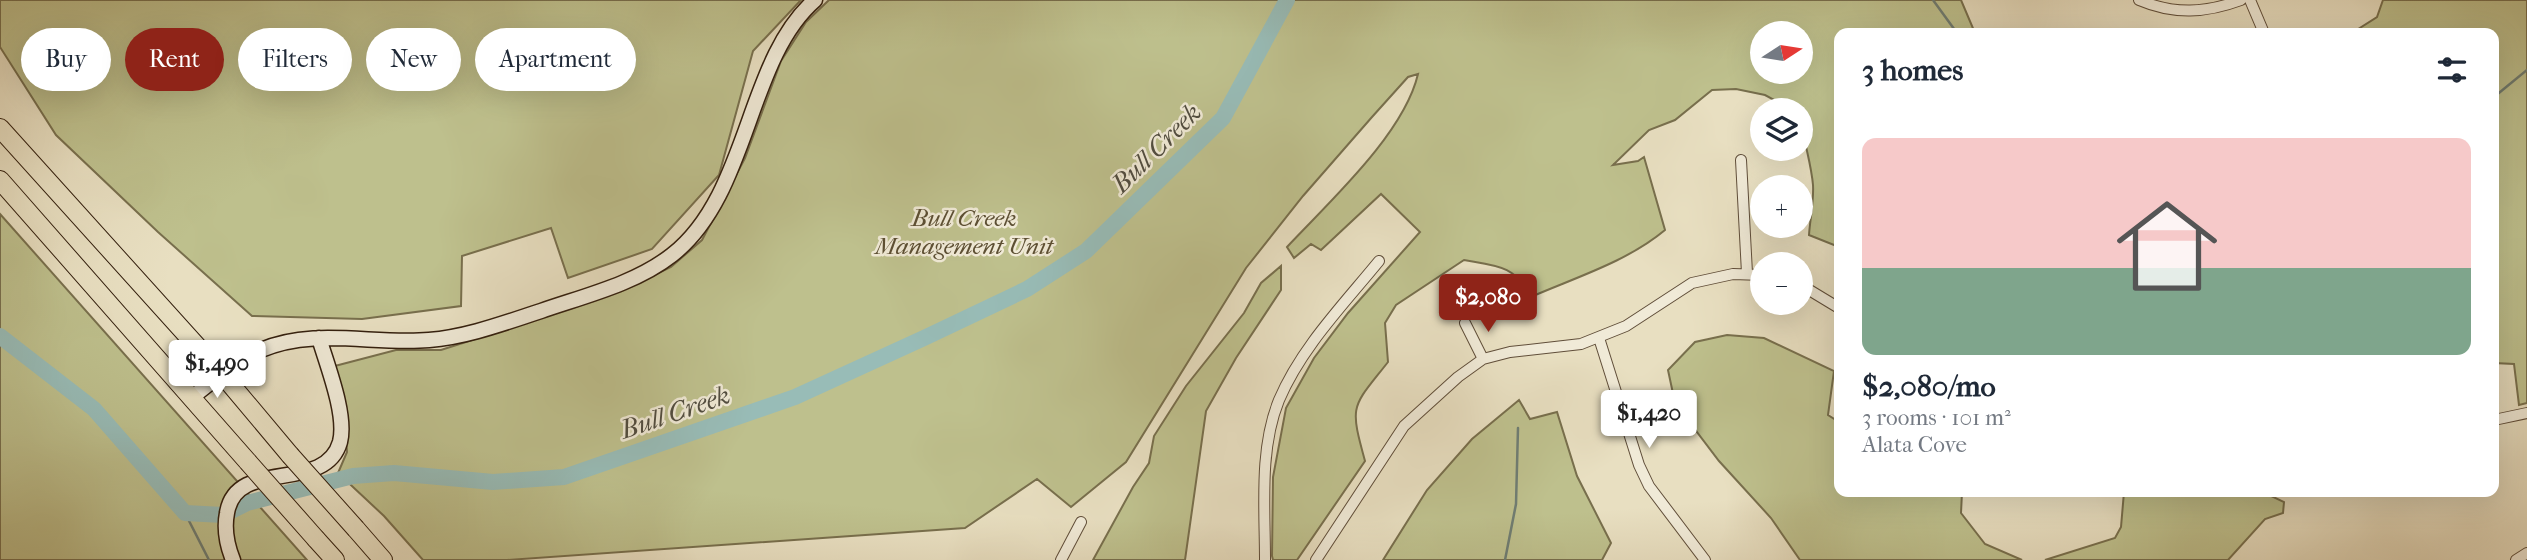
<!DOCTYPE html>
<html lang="en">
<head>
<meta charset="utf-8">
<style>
	body { margin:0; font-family:"IM FELL French Canon",serif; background:#f6f6f7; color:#1f2937; height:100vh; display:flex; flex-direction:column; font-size:26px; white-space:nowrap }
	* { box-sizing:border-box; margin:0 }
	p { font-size:23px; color:#747a83 }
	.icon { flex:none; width:38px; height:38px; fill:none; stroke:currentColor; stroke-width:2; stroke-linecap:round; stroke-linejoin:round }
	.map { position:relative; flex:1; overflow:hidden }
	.side { position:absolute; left:1834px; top:28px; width:665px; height:469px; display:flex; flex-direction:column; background:#fff; border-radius:14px; box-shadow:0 7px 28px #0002 }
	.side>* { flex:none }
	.guide { position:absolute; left:21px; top:28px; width:665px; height:63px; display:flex; gap:14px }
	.needle { width:46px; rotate:78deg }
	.controls { position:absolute; left:1750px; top:21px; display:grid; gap:14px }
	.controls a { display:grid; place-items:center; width:63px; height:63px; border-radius:50%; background:#fff; box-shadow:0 7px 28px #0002; font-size:35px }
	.price { position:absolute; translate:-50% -60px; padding:0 16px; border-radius:7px; background:#fff; color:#222; font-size:23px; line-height:46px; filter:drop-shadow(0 2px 4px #0008) }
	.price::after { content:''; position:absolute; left:50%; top:42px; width:21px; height:16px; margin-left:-10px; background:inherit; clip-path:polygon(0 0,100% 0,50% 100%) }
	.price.on { background:#8f2418; color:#fff }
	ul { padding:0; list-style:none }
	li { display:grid; align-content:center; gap:14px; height:371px; padding:0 28px }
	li+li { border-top:2px solid #e0e1e3 }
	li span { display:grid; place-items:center; height:217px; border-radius:14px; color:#555 }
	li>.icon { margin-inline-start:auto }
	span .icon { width:126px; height:126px; fill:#fffc; stroke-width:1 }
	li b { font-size:30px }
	h2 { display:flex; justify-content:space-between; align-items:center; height:84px; padding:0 28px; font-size:30px }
	.chip { padding:0 24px; border-radius:32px; background:#fff; box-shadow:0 7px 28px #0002; font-size:24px; line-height:63px }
	.chip.on { background:#8f2418; color:#fff }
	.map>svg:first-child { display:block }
	.green { fill:#bec08d; stroke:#786f4d; stroke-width:2; fill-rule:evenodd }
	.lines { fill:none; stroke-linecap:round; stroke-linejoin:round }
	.stream { stroke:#6f7d73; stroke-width:2.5 }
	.river { stroke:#98bcb7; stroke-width:16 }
	.street-casing { stroke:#604e3a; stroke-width:12 }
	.secondary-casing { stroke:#321e0d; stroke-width:17 }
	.highway-casing { stroke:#321e0d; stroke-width:20 }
	.street { stroke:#f0ead7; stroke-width:10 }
	.secondary { stroke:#f0ead7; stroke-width:14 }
	.highway { stroke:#e8dfc1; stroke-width:18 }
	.highway-bridge-casing { stroke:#321e0d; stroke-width:20; stroke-linecap:butt }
	.highway-bridge { stroke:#e8dfc1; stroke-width:18 }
	.labels { text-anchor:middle; stroke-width:5; stroke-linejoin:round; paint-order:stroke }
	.park-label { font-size:24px; font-style:italic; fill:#5c4f33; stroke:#f0ead7 }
	.water-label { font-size:26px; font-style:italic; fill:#514d40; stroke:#f0ead7 }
</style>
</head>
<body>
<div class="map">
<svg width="2527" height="560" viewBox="0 0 2527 560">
	<rect width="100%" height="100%" fill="#e8dfc1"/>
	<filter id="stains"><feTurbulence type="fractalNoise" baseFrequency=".00286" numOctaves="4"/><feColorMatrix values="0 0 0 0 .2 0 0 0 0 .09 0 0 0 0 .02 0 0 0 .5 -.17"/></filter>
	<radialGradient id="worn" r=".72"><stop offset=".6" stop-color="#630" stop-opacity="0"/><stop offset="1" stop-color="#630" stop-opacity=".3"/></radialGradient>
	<path class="green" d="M0,0H801L753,51L719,175L652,249L568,278L551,228L462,256L461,306L362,319L252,316L158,232L56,135L0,47Z
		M829,0H1961L1975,33H1839V247L1809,235C1810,219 1814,201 1813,185C1811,160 1801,135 1801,110H1793L1765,95L1736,89L1712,90L1675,120L1649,130L1613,165L1638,161L1644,157L1665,230C1628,261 1577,277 1533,296C1512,265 1499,266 1464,260L1396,305L1385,323L1388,362C1352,408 1349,403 1365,461L1297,560H1273L1272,556L1273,477L1286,408L1314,358L1348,313L1420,232L1381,194L1321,250L1311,244L1294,258L1287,247C1329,202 1404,134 1418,74L1408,77L1372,117L1303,196L1246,268L1126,462L1071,507L1037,479L965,528L507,560H423L384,516L338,473L347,452L345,421L331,367L396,350H441L578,306L636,284L671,267L702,240L745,158L781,61L806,22ZM1762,33H1801V72H1762Z
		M2383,0H2527V403L2519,405L2514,364L2494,363V33H2352L2377,17Z
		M0,214L307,560H0Z
		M1281,266V290L1236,358L1206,411L1185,560H1093L1133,487L1149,463L1154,436L1186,386L1244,313L1261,283Z
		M1727,335L1764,338L1834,371L1828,415L1836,420L1839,395V492H1962L1961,513L1985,544L2022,560H1800L1771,518L1719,461L1675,403L1668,370L1695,342Z
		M1519,400L1530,419L1557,412L1577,476L1611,543L1602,560H1383L1427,490L1472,439Z
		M2124,492H2263L2284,502L2283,513L2265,519L2228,560H2045L2115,538L2121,527Z"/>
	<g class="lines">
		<path class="stream" d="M1933,0L1957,33
			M2494,97L2527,70
			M185,513L209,560
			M1505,560L1516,504L1518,428"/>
		<path class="river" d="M0,336L94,409L185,513L223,515L247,503L353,476L394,473L493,482L564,477L795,397L924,338L1027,289L1086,251L1223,118L1287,0"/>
		<g class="street-casing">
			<path id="street" d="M2139,0C2174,15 2206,13 2241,0
				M2250,0L2264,33
				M1741,160L1747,273
				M1801,285L1839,308
				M1465,323L1483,359
				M1599,338L1639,465L1649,486L1705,560
				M2494,420L2527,413
				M1061,560L1081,522
				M1265,560C1265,508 1259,449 1279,400C1301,348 1343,305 1379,261
				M1316,560L1404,426L1458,377L1483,359L1510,352L1581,344L1626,326L1692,283L1733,274L1762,275
				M2516,560L2527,553"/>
		</g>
		<g class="secondary-casing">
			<path id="secondary" d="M191,398C213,381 235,361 261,350C314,327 373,345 429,340C467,337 504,323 541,311C584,296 635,284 672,255C750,194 746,60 815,0
				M233,560C227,545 224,528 227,513C236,456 325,495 340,442C347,415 327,365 319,338"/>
		</g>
		<g class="highway-casing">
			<path id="highway" d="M0,128L222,374L290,455
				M0,180L248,462
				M356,529L383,560
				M316,539L335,560"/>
		</g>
		<use href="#street" class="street"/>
		<use href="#secondary" class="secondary"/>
		<use href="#highway" class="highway"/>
		<g class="highway-bridge-casing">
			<path id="highway-bridge" d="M290,455L356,529
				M248,462L316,539"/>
		</g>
		<use href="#highway-bridge" class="highway-bridge"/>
	</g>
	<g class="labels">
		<g class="park-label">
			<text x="964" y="226">Bull Creek<tspan x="964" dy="28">Management Unit</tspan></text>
		</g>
		<g class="water-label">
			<text transform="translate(1156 148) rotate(-45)" y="9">Bull Creek</text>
			<text transform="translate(675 412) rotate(-19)" y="9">Bull Creek</text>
		</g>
	</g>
	<rect width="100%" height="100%" filter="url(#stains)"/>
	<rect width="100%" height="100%" fill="url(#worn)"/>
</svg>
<div class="controls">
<a><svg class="needle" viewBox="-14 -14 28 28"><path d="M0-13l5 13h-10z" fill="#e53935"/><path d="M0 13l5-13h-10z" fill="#747a83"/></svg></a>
<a><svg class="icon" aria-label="layers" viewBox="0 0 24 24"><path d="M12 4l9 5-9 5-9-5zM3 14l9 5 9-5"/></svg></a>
<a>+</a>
<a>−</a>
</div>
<b class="price on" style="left:1488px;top:334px">$2,080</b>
<b class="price" style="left:217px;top:400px">$1,490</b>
<b class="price" style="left:1649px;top:450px">$1,420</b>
<div class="guide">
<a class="chip">Buy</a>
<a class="chip on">Rent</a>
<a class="chip">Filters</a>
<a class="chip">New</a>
<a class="chip">Apartment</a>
</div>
<section class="side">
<h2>3 homes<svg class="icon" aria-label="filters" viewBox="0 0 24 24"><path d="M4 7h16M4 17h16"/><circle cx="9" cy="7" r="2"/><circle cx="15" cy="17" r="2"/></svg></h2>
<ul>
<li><span style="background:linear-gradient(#f6c9c9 60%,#7fa58c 0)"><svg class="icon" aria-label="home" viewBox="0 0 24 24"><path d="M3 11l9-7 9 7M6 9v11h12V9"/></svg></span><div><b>$2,080/mo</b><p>3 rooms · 101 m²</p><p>Alata Cove</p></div></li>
</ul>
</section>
</div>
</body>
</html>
